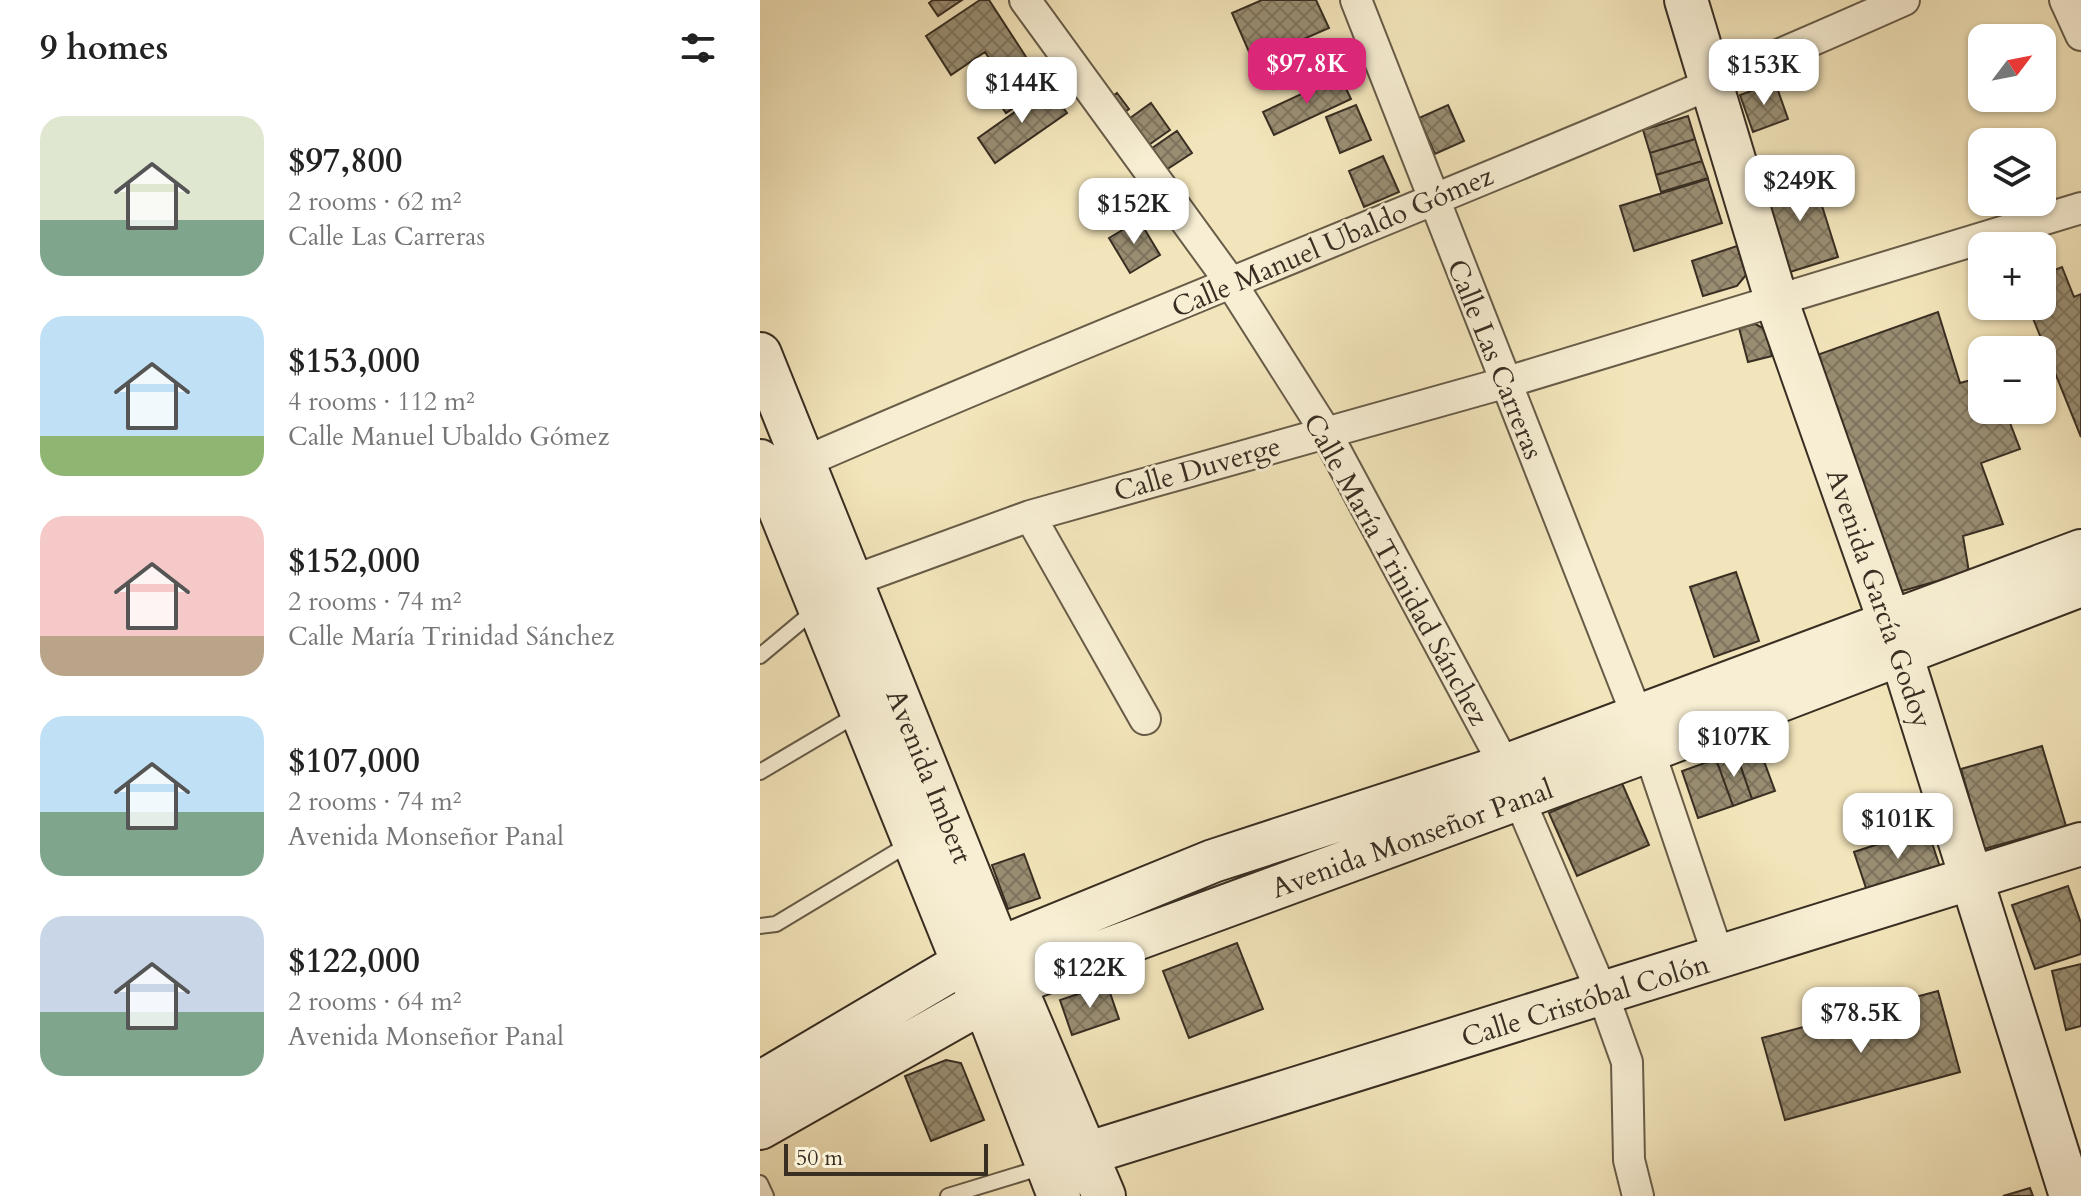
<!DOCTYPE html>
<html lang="en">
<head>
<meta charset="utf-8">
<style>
	body { margin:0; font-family:Cardo,serif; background:#f2f2f2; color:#222; height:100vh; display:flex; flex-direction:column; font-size:30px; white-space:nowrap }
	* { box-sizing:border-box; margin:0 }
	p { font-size:26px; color:#767676 }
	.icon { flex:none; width:44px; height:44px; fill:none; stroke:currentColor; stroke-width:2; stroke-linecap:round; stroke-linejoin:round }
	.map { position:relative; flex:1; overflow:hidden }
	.side { display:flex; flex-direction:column; background:#fff; width:760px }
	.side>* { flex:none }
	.needle { width:52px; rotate:58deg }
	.fabs { position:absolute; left:1208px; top:24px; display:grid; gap:16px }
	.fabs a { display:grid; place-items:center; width:88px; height:88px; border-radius:16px; background:#fff; box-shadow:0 2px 6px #0004; font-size:40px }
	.scale { position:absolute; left:24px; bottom:20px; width:204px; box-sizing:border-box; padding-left:8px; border:4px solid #382e22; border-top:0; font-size:22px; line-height:28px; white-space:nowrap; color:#382e22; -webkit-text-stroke:6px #f7eed3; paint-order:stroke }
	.price { position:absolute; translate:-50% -68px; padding:0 18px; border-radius:16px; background:#fff; color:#222; font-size:26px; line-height:52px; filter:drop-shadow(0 2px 4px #0008) }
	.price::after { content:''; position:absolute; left:50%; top:48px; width:24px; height:18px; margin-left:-12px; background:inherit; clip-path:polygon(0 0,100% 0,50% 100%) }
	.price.active { background:#db2777; color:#fff }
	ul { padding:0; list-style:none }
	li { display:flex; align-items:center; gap:24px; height:200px; padding:0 40px }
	li span { display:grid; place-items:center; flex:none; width:224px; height:160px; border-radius:24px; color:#555 }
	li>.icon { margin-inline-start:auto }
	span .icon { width:96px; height:96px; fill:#fffc; stroke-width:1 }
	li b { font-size:34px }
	h2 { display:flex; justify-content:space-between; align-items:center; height:96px; padding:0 40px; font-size:34px }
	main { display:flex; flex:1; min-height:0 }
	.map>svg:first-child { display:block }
	.building { fill:url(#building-cross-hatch); stroke:#382e22; stroke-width:2 }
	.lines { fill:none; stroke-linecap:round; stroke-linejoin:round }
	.lane-casing { stroke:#675c48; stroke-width:18 }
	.street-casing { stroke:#675c48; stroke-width:34 }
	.secondary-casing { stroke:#382e22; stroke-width:46 }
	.lane { stroke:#f7eed3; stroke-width:14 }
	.street { stroke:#f7eed3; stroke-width:30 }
	.secondary { stroke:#f7eed3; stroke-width:42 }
	.labels { text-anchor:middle; stroke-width:6; stroke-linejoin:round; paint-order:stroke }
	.street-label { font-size:28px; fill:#382e22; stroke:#f7eed3 }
</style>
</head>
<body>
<main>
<section class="side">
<h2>9 homes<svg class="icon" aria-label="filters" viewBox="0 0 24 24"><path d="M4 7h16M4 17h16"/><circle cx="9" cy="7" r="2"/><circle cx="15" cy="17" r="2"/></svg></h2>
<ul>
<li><span style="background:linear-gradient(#dfe7d0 65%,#7fa58c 0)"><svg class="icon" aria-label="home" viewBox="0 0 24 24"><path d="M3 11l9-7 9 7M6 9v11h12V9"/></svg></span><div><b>$97,800</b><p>2 rooms · 62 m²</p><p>Calle Las Carreras</p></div></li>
<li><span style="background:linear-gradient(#bfe0f5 75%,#8fb573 0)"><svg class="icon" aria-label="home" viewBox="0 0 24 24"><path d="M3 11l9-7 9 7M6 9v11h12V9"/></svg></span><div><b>$153,000</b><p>4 rooms · 112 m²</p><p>Calle Manuel Ubaldo Gómez</p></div></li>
<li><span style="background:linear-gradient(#f6c9c9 75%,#b9a48a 0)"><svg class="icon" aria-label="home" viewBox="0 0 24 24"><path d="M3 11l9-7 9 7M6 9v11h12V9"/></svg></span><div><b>$152,000</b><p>2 rooms · 74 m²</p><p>Calle María Trinidad Sánchez</p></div></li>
<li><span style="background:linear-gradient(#bfe0f5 60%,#7fa58c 0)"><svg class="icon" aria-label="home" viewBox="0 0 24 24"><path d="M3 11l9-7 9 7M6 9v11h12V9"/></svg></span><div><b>$107,000</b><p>2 rooms · 74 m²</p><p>Avenida Monseñor Panal</p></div></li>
<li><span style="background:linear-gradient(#c9d6e8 60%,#7fa58c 0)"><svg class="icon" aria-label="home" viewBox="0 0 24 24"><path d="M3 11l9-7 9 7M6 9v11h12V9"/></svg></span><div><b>$122,000</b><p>2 rooms · 64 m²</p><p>Avenida Monseñor Panal</p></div></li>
</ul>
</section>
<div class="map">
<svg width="1321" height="1196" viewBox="0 0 1321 1196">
	<defs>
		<pattern id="building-cross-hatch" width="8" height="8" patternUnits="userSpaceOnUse" patternTransform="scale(2)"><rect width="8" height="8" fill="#998d72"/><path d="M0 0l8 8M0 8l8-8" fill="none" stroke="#7e745d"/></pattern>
	</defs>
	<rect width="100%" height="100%" fill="#f3e5bb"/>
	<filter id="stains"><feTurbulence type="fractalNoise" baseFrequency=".0025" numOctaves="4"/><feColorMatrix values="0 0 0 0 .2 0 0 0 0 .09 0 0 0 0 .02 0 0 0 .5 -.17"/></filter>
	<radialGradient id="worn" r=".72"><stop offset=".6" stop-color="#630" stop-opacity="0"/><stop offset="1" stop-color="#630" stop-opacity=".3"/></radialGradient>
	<path class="building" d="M173,0H202L178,16L169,3Z
		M220,0H229L270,63L244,81L225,52L191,75L166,36Z
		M502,0H556L569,28L493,61L472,13Z
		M533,67L537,76L514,89L509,79Z
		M274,70L285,86L246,113L235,97Z
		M580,76L591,99L514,135L503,112Z
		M1015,82L1028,119L993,132L980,95Z
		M289,88L307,113L235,163L218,138Z
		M357,93L369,109L356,119L344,103Z
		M391,103L410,130L383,149L359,126Z
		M596,105L611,140L580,153L566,117Z
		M688,105L704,141L675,154L659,118Z
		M928,116L935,139L890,153L883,130Z
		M417,131L432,153L397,176L382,155Z
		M935,139L942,161L896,175L890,153Z
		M623,156L639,192L604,207L589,171Z
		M942,161L948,178L901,192L896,175Z
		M1052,174L1078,257L1030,272L999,191Z
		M948,179L962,223L874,251L860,206Z
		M379,220L400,255L370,273L349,238Z
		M977,246L986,275L977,286L943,296L932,261Z
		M1302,267L1314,297L1321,294V437L1268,306H1282V275Z
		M1178,312L1200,383L1222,377V410H1245L1260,449L1221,463L1243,524L1203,536L1209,572L1135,593L1057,355Z
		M995,324L1005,329L1012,356L988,362L979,328Z
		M976,572L999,641L954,657L930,587Z
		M998,745L1015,791L992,799L976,753Z
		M1282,746L1306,826L1224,849L1201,769Z
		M976,753L992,799L973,806L956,759Z
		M956,759L973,806L938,818L922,771Z
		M861,781L889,845L817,876L789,813Z
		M1167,828L1181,870L1108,894L1094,852Z
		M264,854L280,898L248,909L232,865Z
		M1308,886L1321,923V954L1275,969L1252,905Z
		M477,943L503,1009L429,1038L403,971Z
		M1321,964V1026L1306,1030L1292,971Z
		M347,984L359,1019L312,1035L300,1000Z
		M1178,991L1200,1072L1025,1120L1002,1038Z
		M186,1060L201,1063L224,1120L171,1141L145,1076Z
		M1270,1188L1273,1196H1243Z"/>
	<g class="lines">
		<g class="lane-casing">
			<path id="lane" d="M0,656L55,610
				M0,772L98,714
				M0,926L16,924L149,844
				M0,1183L6,1196
				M188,1196L283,1167"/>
		</g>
		<g class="street-casing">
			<path id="street" d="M265,0L471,283L565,431L745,766L843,995L867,1062L869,1160L878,1196
				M596,0L878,718L959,958
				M1305,0L1321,35
				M28,469C397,308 775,164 1144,0
				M270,516L385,719
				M75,594L92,581L270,516L744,383L1321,208"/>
		</g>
		<g class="secondary-casing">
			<path id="secondary" d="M926,0L1016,299L1141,654L1311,1196
				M0,354L239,949L344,1196
				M0,461L203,963L224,1002L299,1196
				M0,1083L203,963L453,861L745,766L1321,551
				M0,1128L256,983L888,751L1321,585
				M287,1166L1321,844"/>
		</g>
		<use href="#lane" class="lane"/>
		<use href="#street" class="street"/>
		<use href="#secondary" class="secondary"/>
	</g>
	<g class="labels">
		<g class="street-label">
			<text transform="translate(572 241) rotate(-23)" y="10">Calle Manuel Ubaldo Gómez</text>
			<text transform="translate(736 359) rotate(68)" y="10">Calle Las Carreras</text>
			<text transform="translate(437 468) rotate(-16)" y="10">Calle Duverge</text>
			<text transform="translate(637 569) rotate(61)" y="10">Calle María Trinidad Sánchez</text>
			<text transform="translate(1120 598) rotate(71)" y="10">Avenida García Godoy</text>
			<text transform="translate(170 776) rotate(68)" y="10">Avenida Imbert</text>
			<text transform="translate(652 838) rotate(-20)" y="10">Avenida Monseñor Panal</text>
			<text transform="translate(825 1000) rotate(-17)" y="10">Calle Cristóbal Colón</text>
		</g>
	</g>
	<rect width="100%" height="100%" filter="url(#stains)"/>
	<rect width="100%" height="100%" fill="url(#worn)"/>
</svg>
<div class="fabs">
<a><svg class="needle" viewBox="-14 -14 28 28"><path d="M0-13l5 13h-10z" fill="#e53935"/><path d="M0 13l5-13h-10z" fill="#767676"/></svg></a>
<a><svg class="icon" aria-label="layers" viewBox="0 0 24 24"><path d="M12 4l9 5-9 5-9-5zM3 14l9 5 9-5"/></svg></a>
<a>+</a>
<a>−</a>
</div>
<div class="scale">50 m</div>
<b class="price active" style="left:547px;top:106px">$97.8K</b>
<b class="price" style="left:1004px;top:107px">$153K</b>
<b class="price" style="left:262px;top:125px">$144K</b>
<b class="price" style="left:1040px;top:223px">$249K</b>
<b class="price" style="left:374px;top:246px">$152K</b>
<b class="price" style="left:974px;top:779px">$107K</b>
<b class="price" style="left:1138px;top:861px">$101K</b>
<b class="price" style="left:330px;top:1010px">$122K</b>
<b class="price" style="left:1101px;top:1055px">$78.5K</b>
</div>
</main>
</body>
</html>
